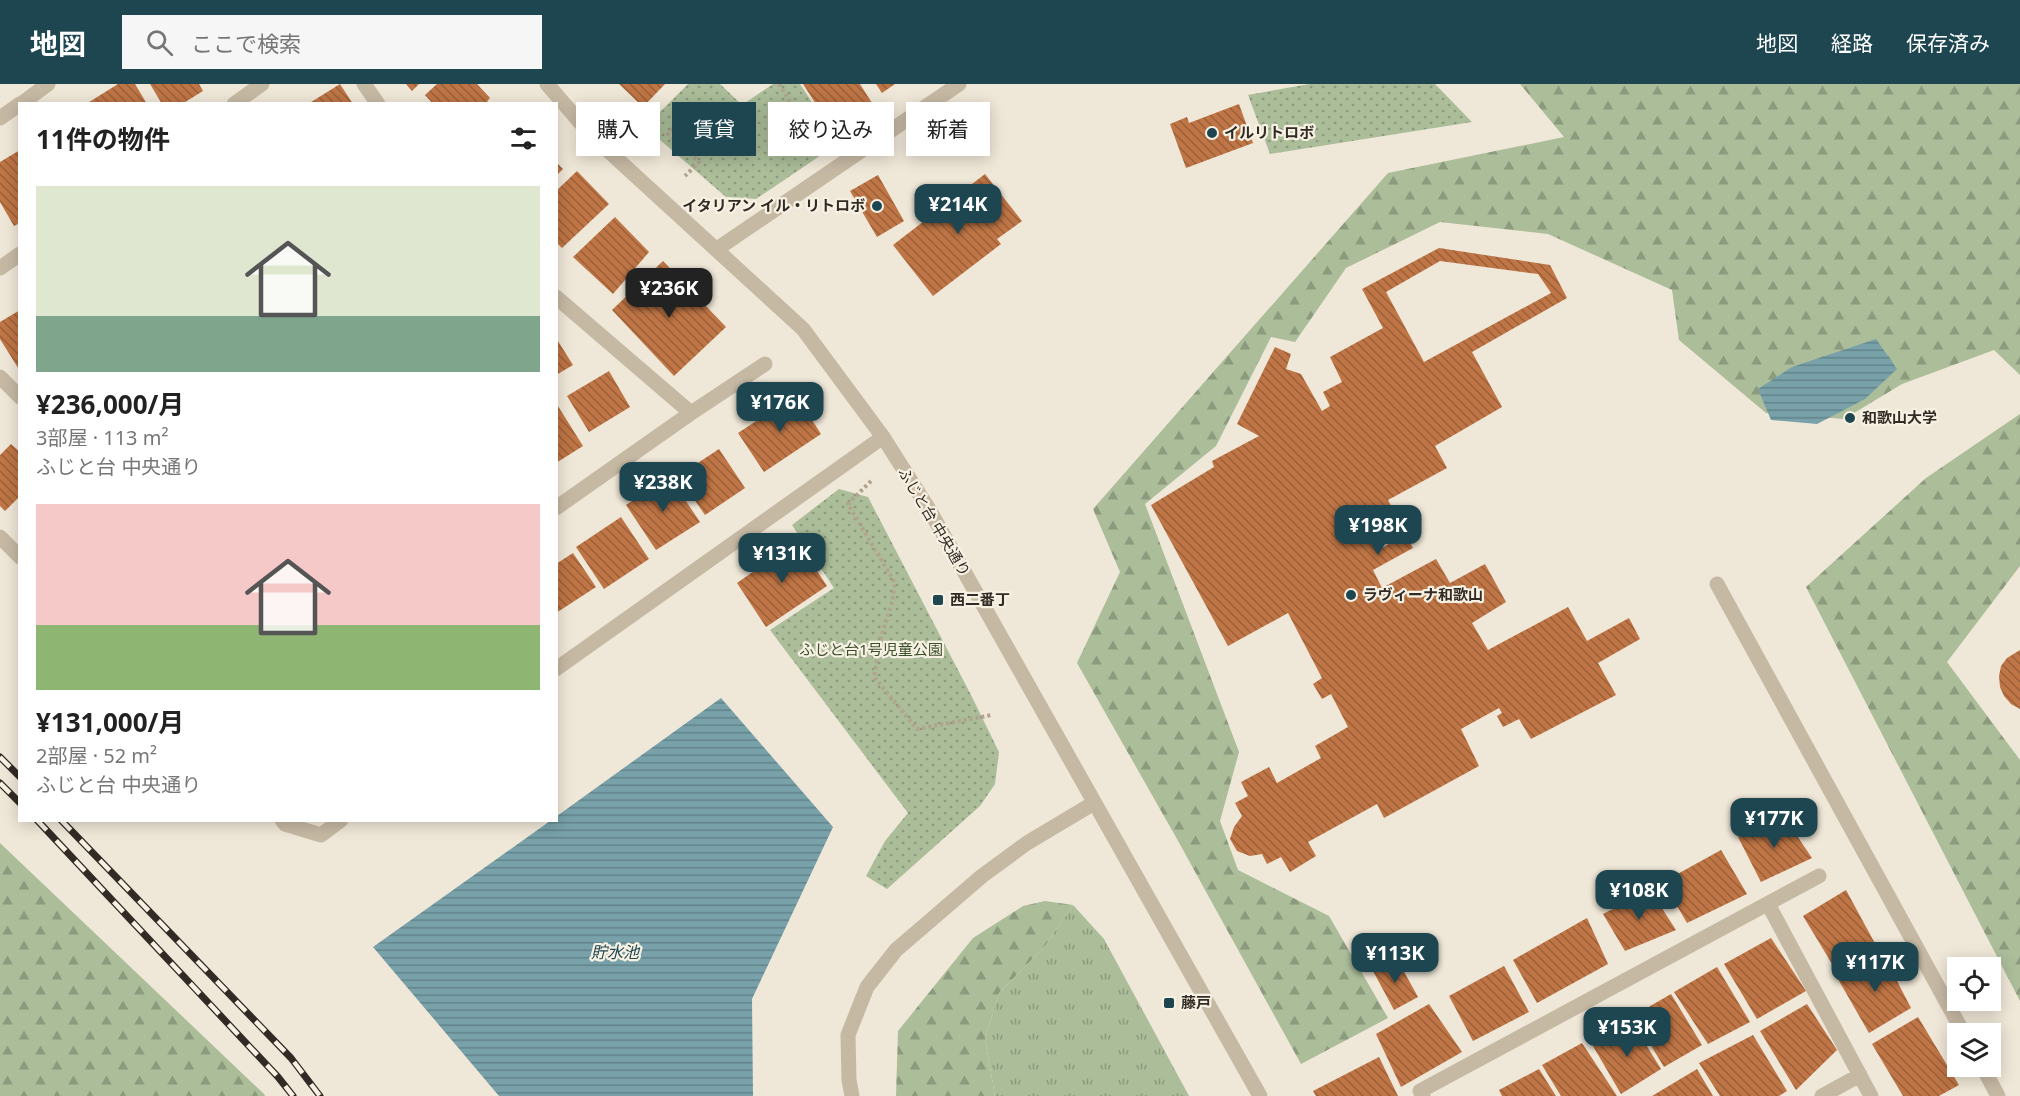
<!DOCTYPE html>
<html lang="ja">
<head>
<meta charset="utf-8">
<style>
	body { margin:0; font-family:"Noto Sans","Noto Sans JP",sans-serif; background:#f6f6f6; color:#222; height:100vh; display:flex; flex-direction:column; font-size:22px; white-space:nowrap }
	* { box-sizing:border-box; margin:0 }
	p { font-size:20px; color:#767676 }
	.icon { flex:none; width:33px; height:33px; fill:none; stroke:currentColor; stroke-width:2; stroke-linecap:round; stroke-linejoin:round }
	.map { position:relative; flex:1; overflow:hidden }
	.sheet { position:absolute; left:18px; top:18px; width:540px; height:720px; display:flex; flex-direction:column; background:#fff; border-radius:0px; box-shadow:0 3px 15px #0003 }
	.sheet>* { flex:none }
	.banner { position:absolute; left:576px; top:18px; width:570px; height:54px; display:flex; gap:12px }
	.tools { position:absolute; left:1947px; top:873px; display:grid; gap:12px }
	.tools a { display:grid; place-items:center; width:54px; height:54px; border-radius:0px; background:#fff; box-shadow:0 3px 15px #0003; font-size:30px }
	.price { position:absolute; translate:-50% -51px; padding:0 14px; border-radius:12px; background:#1e4651; color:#fff; font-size:20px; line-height:39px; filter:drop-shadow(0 2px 3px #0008) }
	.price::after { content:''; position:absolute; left:50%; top:36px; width:18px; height:14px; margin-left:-9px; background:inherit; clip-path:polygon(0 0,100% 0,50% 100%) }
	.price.on { background:#222; color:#fff }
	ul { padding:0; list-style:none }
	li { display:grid; align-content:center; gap:12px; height:318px; padding:0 18px }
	li span { display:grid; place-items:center; height:186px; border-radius:0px; color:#555 }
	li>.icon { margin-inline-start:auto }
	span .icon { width:108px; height:108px; fill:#fffc; stroke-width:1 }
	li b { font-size:26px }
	h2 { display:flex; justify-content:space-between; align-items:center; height:72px; padding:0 18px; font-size:26px }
	.tag { padding:0 21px; border-radius:0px; background:#fff; box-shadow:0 3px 15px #0003; font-size:21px; line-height:54px }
	.tag.on { background:#1e4651; color:#fff }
	header { display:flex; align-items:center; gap:36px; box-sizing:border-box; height:84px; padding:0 30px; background:#1e4651; color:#fff }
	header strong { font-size:28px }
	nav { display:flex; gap:33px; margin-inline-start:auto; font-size:21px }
	.search { width:420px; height:54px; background:#f6f6f6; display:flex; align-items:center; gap:15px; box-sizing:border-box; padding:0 21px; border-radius:0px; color:#767676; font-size:22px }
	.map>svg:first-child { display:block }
	.grass { fill:url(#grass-tufts) }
	.forest { fill:url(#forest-firs) }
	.park { fill:url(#park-dots) }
	.water { fill:url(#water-rules) }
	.building { fill:url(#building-back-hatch); fill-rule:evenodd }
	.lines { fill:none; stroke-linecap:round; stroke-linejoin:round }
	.path { stroke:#b2a38f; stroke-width:4; stroke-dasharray:3 3; stroke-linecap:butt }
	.minor { stroke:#c6b9a4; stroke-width:15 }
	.rail-casing { stroke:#322b25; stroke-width:7 }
	.rail { stroke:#f7f1e3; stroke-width:4.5; stroke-dasharray:14; stroke-linecap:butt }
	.poi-dot { fill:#1e4651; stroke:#f7f1e3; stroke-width:2 }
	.labels { text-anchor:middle; stroke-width:4.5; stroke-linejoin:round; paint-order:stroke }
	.poi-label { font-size:15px; font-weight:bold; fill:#322b25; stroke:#f7f1e3; text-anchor:start }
	.street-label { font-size:15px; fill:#322b25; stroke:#f7f1e3 }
	.park-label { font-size:15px; fill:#3c4f2b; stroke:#f7f1e3 }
	.water-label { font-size:16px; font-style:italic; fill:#1e4651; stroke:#f7f1e3 }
</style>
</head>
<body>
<header>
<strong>地図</strong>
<div class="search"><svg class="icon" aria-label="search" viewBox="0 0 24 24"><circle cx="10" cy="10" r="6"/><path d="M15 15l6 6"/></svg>ここで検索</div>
<nav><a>地図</a><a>経路</a><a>保存済み</a></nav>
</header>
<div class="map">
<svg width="2020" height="1012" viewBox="0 0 2020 1012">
	<defs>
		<pattern id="grass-tufts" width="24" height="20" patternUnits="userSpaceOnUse" patternTransform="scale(1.5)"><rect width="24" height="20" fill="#abbd99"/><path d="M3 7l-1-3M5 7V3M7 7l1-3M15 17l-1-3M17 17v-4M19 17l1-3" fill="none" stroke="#8c9a7d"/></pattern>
		<pattern id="forest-firs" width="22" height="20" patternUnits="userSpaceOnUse" patternTransform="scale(1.5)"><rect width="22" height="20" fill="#abbd99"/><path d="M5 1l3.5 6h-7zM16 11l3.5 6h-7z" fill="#8c9a7d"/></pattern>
		<pattern id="park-dots" width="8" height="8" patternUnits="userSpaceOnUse" patternTransform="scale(1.5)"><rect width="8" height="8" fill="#abbd99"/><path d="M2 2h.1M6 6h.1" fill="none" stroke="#8c9a7d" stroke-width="1.8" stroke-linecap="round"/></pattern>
		<pattern id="water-rules" width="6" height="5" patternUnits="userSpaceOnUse" patternTransform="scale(1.5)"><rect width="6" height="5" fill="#78a1aa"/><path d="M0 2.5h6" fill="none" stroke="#63838a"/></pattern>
		<pattern id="building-back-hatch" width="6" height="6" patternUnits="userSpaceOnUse" patternTransform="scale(1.5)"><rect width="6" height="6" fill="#bf7545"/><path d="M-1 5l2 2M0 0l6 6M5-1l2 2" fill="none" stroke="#9c6039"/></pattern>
	</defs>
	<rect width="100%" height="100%" fill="#efe7d7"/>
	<path class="grass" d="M1073,821L1104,855L1189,1012H995L985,955L999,909L1045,862Z"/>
	<path class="forest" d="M1520,0H2020V291L1994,266L1902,300L1844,335L1766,329L1679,256L1672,206L1548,150L1440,138L1346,184L1295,258L1271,253L1216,362L1145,420L1239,668L1220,737L1238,786L1329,832L1388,934L1301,980L1177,755L1077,579L1120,488L1093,425L1388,89L1564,53Z
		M2020,330V482L1947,578L2020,676V917L1806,503L1926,394Z
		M0,759L264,1010L265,1012H0Z
		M1045,817L1073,821L1045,862L999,909L985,955L995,1012H896L898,947L973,854L1023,822Z"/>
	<path class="park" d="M688,0H720L742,21L773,0H800L839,59L756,115L726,113L645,43Z
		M1309,0H1435L1472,38L1270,70L1248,11Z
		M839,405L868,413L971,611L999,668L995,700L980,722L887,805L866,792L885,757L908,729L770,546L834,504L792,441Z"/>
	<path class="water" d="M1876,255L1897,285L1865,315L1817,340L1771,336L1758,305L1792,283Z
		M721,614L833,743L752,915L753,1012H499L373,863L550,737L556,736L557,732Z"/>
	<path class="building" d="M118,0H135L147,20H86Z
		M150,0H199L203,7L182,20H162Z
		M340,0L353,20H308Z
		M406,0H419L412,7Z
		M437,0H477L490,14L485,20H433L425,11Z
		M619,0H665L643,23Z
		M803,0H860L872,19L832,45Z
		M876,0H895L882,9Z
		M1239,20L1253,59L1186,84L1170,40L1187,33L1189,39Z
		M20,66V139L14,142L0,118V78Z
		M556,78L563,85L556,92Z
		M577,87L609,120L562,164L556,158V107Z
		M985,90L1022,137L997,155L1001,160L933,212L893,161Z
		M878,91L904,137L877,153L850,107Z
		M615,133L649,168L613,210L573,173Z
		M1439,164L1550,181L1567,214L1472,268L1502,323L1435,362L1447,384L1388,416L1413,464L1373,486L1382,504L1436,475L1450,499L1485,480L1506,518L1472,539L1488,566L1568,523L1587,557L1629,534L1640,555L1598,579L1616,611L1531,655L1519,635L1503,643L1497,632L1502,629L1499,624L1461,645L1479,682L1384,734L1377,720L1308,758L1316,772L1290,788L1281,773L1267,780L1262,770L1250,772L1237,767L1230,755L1234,743L1242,732L1235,719L1248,712L1241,698L1269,683L1277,699L1321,674L1315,662L1348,643L1331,610L1322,615L1313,600L1322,594L1288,529L1228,562L1151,421L1214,383L1212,377L1259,352L1237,340L1275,263L1291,270L1286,285L1301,290L1322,327L1330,322L1323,308L1342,298L1330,273L1383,244L1362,205ZM1440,177L1538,190L1551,209L1424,278L1386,208ZM1375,423L1394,457L1377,467L1358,433Z
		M663,177L726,243L674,292L612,226Z
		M20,226V287L0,255V238Z
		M556,254L573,281L556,291Z
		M609,287L630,323L589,348L567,312Z
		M796,311L821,350L764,388L738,349Z
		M556,319L583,362L556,379Z
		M11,360L20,368V412L5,427L0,422V371Z
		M719,365L745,404L705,431L678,392Z
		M669,392L700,438L656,466L626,421Z
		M621,433L649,475L604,505L576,463Z
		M797,457L827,502L766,543L737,499Z
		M573,469L596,503L556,529V480Z
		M2020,566V625L2011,620L2004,612L2000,603L1999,592L2001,582L2007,574Z
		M1785,734L1812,774L1761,798L1738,753Z
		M1721,766L1747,810L1687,839L1663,798Z
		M1650,806L1676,846L1625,867L1603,830Z
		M1846,806L1878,865L1837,888L1803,832Z
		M1587,834L1608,880L1537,919L1513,876Z
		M1771,854L1806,907L1757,935L1724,880Z
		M1883,870L1911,924L1869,949L1838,895Z
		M1397,875L1418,913L1394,926L1373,887Z
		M1504,882L1529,928L1473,957L1449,912Z
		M1717,883L1750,938L1708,960L1674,908Z
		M1671,910L1702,961L1664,983L1633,932Z
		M1429,920L1462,968L1401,1003L1376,950Z
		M1807,920L1837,966L1796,1006L1760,947Z
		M1918,933L1959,1001L1939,1012H1903L1872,960Z
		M1633,940L1661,985L1621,1010L1593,962Z
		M1753,951L1787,1007L1779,1012H1720L1699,979Z
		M1582,959L1617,1012H1561L1542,981Z
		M1379,973L1398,1012H1316L1313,1007Z
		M1539,985L1556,1012H1502L1499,1006Z
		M1697,985L1713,1012H1652Z"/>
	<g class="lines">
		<path class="path" d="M779,0L789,15L784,49
			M681,36L668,50L699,78L685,92
			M871,397L848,420L895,499L892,519L881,553L874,593L917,645L992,631"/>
		<path class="minor" d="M364,0L378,20
			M547,0L592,52L803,245L883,353L930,427L1260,1012
			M21,20L48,0
			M234,20L262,0
			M0,34L20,20
			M717,165L959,0
			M0,184L20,170
			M556,213L691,329
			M0,293L20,313
			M556,424L691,329L765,280
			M0,453L20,473
			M1717,500L1964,950
			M556,585L883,353
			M282,736L285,740L321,751L341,736
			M1768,820L1871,1012
			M1982,982L1998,1012
			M852,1012L849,996L848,951L867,903L896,866L982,792L1027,759L1094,719
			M1423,1012L1420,1007L1819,792
			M1822,1012L1860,991"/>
		<g class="rail-casing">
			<path id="rail" d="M0,673L20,693
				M0,699L20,719
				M37,736L278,993L293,1012
				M61,736L291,974L320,1012"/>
		</g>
		<use href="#rail" class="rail"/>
	</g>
	<g class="poi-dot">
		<circle cx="1212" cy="49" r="6"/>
		<circle cx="877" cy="122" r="6"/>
		<circle cx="1850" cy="334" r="6"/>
		<circle cx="1351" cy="511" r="6"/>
		<rect x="932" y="510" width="12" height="12" rx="3"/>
		<rect x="1163" y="913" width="12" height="12" rx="3"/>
	</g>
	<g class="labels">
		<g class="poi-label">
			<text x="1224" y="54">イルリトロボ</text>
			<text x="865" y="127" text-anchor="end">イタリアン イル・リトロボ</text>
			<text x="1862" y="339">和歌山大学</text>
			<text x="1363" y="516">ラヴィーナ和歌山</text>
			<text x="950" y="521">西二番丁</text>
			<text x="1181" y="924">藤戸</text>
		</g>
		<g class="street-label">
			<text transform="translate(934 438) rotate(59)" y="5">ふじと台 中央通り</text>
		</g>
		<g class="park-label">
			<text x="871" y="571">ふじと台1号児童公園</text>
		</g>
		<g class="water-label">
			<text x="615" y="874">貯水池</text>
		</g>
	</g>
</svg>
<div class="tools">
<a><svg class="icon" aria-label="locate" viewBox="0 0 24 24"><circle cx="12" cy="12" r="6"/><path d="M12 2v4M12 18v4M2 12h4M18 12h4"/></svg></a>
<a><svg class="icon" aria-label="layers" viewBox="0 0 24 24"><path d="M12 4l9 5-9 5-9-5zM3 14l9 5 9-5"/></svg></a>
</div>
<b class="price" style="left:958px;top:151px">¥214K</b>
<b class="price on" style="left:669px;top:235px">¥236K</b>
<b class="price" style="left:780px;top:349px">¥176K</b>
<b class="price" style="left:663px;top:429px">¥238K</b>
<b class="price" style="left:1378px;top:472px">¥198K</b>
<b class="price" style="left:782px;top:500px">¥131K</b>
<b class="price" style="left:1774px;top:765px">¥177K</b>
<b class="price" style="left:1639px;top:837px">¥108K</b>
<b class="price" style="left:1395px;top:900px">¥113K</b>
<b class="price" style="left:1875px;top:909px">¥117K</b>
<b class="price" style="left:1627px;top:974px">¥153K</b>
<div class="banner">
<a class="tag">購入</a>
<a class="tag on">賃貸</a>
<a class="tag">絞り込み</a>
<a class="tag">新着</a>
</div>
<section class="sheet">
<h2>11件の物件<svg class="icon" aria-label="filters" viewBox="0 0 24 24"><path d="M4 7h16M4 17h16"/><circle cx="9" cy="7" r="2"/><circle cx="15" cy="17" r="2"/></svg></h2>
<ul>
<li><span style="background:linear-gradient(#dfe7d0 70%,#7fa58c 0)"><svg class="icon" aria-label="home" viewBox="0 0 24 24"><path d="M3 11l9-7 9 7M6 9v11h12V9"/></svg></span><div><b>¥236,000/月</b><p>3部屋 · 113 m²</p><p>ふじと台 中央通り</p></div></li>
<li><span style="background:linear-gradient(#f6c9c9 65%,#8fb573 0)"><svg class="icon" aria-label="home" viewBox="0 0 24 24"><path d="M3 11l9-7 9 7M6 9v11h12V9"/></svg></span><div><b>¥131,000/月</b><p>2部屋 · 52 m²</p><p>ふじと台 中央通り</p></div></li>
</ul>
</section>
</div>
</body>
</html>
